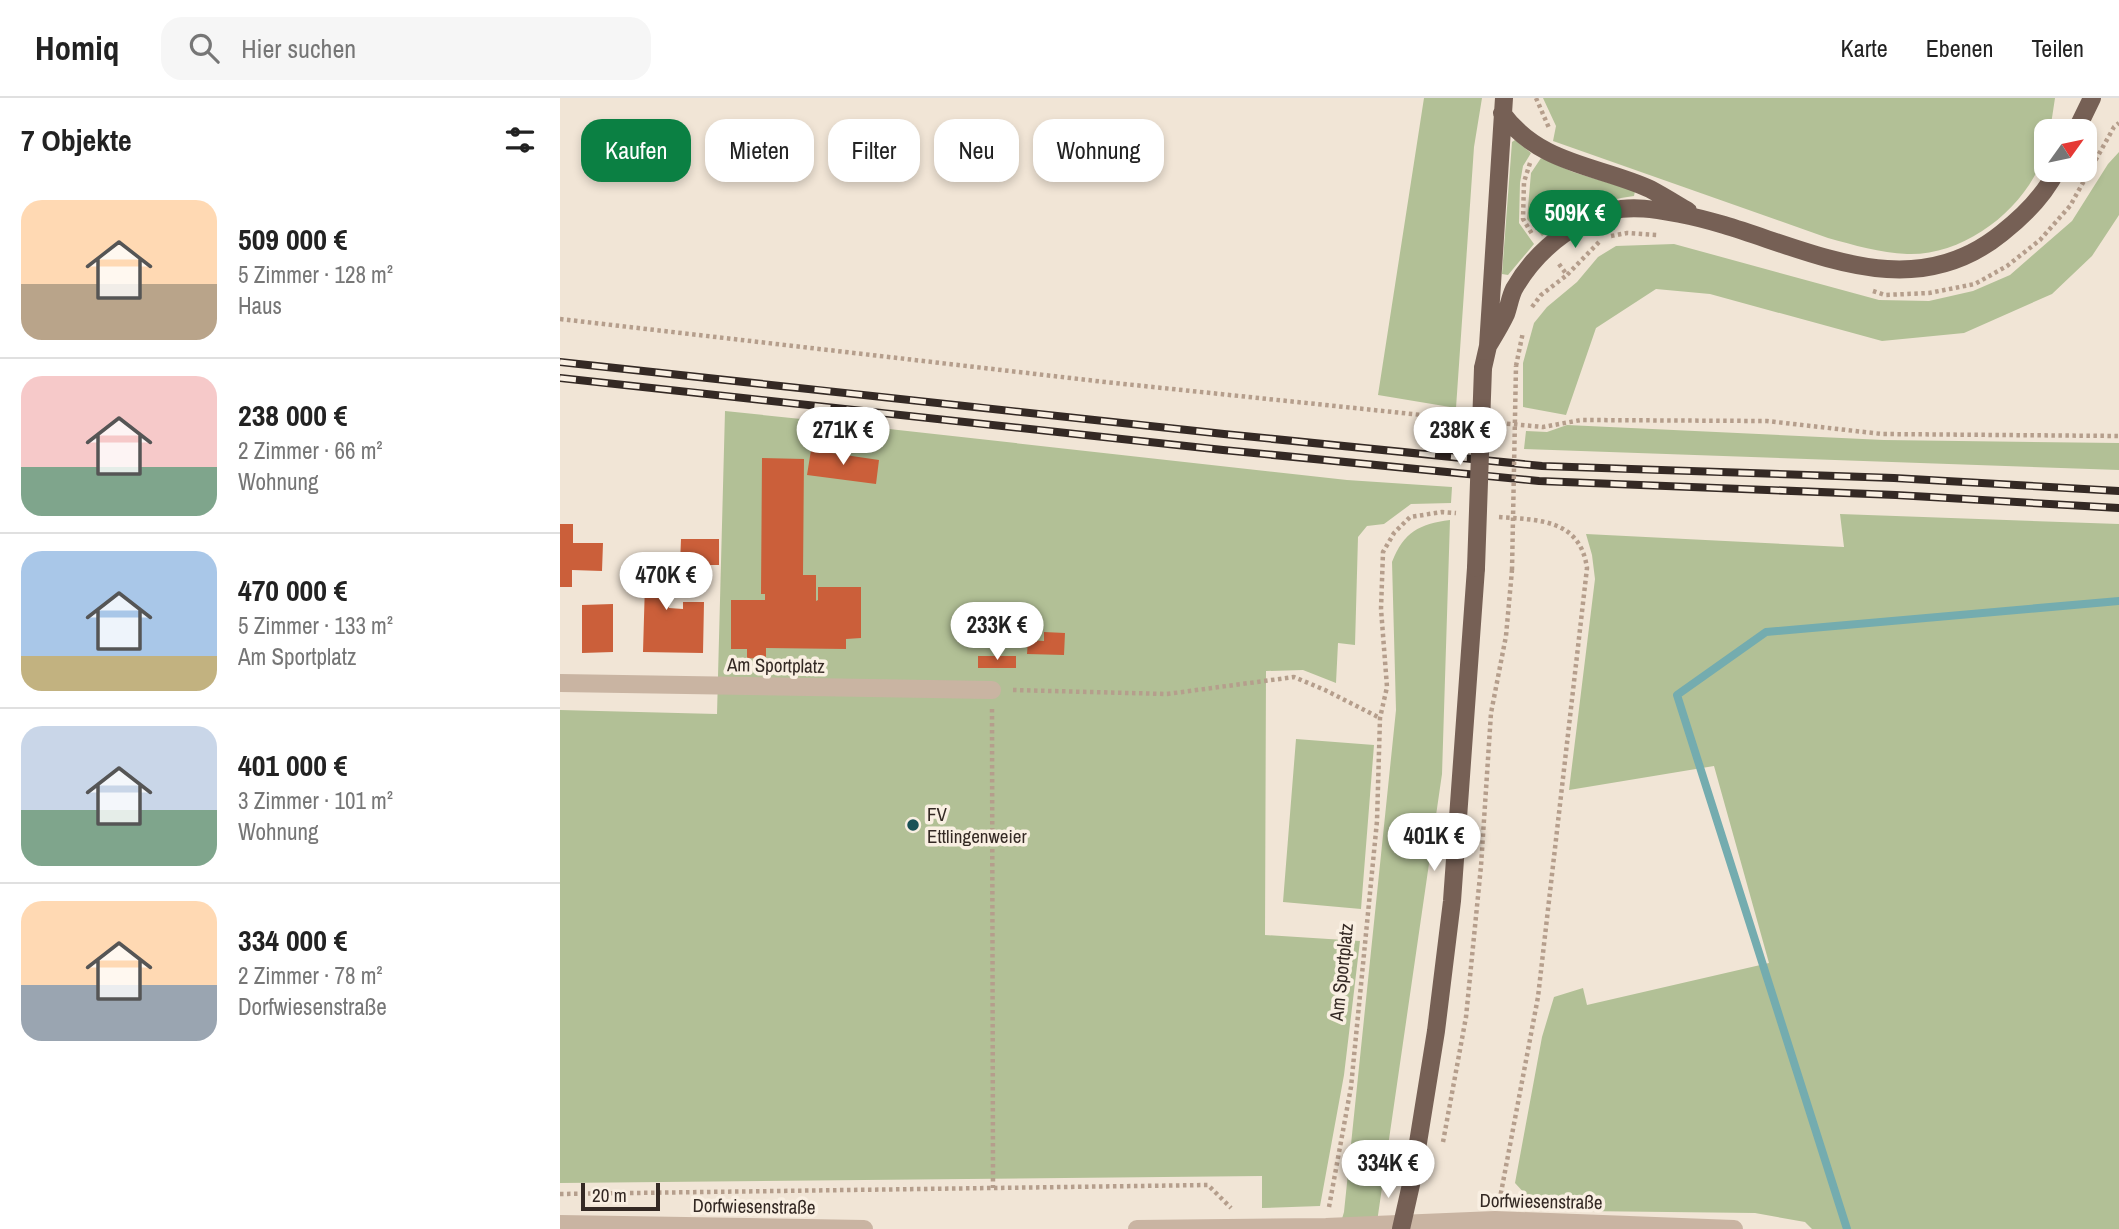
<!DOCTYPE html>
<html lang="de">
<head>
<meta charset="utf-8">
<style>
	body { margin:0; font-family:"Archivo Narrow",sans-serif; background:#f6f6f6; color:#222; height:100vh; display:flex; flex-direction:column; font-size:26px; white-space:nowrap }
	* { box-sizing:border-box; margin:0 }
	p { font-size:23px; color:#767676 }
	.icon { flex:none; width:38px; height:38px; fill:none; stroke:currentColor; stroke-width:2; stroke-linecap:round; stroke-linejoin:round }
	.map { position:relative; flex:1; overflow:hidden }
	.panel { display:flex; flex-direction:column; background:#fff; width:560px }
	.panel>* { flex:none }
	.top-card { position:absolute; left:21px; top:21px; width:665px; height:63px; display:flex; gap:14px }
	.needle { width:46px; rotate:57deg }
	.fabs { position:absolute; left:1474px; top:21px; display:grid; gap:14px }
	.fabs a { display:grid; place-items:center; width:63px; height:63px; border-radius:14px; background:#fff; box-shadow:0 4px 10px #0003; font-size:35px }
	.scale { position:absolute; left:21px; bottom:18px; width:79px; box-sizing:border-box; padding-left:7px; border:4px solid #342924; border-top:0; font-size:19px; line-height:24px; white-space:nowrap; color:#342924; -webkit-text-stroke:5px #f9efe2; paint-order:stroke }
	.price { position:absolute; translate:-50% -60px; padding:0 16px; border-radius:24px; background:#fff; color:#222; font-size:23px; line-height:46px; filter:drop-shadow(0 2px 4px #0008) }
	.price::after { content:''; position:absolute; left:50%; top:42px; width:21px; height:16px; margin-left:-10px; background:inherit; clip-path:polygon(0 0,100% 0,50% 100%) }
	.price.active { background:#0b8043; color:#fff }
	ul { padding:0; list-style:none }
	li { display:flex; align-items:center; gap:21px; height:175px; padding:0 21px }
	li+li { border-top:2px solid #e0e0e0 }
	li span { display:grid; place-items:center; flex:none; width:196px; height:140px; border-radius:21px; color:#555 }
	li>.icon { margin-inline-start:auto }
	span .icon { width:84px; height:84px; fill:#fffc; stroke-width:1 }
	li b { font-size:30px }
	h2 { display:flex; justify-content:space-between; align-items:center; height:84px; padding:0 21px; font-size:30px }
	.pill { padding:0 24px; border-radius:21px; background:#fff; box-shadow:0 4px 10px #0003; font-size:24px; line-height:63px }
	.pill.active { background:#0b8043; color:#fff }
	header { display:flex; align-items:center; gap:42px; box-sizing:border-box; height:98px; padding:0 35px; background:#fff; border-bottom:2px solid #e0e0e0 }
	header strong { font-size:33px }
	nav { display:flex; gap:38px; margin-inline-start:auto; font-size:24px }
	.search { width:490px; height:63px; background:#f6f6f6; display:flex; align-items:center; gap:18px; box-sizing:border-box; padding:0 24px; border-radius:21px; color:#767676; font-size:26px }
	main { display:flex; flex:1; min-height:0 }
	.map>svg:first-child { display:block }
	.green { fill:#b2c096 }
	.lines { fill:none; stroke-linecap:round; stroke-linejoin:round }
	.stream { stroke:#74acaf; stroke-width:8 }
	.building { fill:#cb5f3a }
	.path { stroke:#b59e8c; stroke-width:4.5; stroke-dasharray:3.5 3.5; stroke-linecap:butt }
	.minor { stroke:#c9b4a2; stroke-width:18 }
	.major { stroke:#766055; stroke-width:18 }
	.rail-casing { stroke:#342924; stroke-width:8 }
	.rail { stroke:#f9efe2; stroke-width:5; stroke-dasharray:16; stroke-linecap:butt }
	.path-bridge { stroke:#b59e8c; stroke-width:4.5; stroke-dasharray:3.5 3.5; stroke-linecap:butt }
	.major-bridge { stroke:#766055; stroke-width:18 }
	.poi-dot { fill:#195156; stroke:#f9efe2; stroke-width:2.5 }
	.labels { text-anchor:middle; stroke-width:7; stroke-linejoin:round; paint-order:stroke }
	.street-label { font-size:19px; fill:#342924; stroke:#f9efe2 }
	.poi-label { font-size:19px; fill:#342924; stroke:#f9efe2; text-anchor:start }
</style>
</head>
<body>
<header>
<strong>Homiq</strong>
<div class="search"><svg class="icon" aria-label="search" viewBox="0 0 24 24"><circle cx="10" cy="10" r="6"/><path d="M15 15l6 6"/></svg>Hier suchen</div>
<nav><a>Karte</a><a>Ebenen</a><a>Teilen</a></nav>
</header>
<main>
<section class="panel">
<h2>7 Objekte<svg class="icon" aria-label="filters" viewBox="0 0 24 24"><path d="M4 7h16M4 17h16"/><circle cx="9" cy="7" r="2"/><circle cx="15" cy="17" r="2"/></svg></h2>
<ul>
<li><span style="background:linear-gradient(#ffd9b3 60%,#b9a48a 0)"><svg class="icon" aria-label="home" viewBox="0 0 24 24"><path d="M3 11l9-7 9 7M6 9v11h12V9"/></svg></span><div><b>509 000 €</b><p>5 Zimmer · 128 m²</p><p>Haus</p></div></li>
<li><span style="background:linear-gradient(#f6c9c9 65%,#7fa58c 0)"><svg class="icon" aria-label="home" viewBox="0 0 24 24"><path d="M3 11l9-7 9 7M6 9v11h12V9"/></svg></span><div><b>238 000 €</b><p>2 Zimmer · 66 m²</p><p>Wohnung</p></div></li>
<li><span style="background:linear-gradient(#a9c7e8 75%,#c2b280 0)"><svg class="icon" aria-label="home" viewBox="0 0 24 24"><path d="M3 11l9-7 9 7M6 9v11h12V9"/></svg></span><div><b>470 000 €</b><p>5 Zimmer · 133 m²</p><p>Am Sportplatz</p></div></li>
<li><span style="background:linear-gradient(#c9d6e8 60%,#7fa58c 0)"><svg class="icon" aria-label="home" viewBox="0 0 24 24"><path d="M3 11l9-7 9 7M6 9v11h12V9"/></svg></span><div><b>401 000 €</b><p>3 Zimmer · 101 m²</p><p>Wohnung</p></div></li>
<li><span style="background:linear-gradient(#ffd9b3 60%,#9aa5b1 0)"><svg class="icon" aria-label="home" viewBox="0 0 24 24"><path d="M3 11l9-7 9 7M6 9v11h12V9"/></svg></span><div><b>334 000 €</b><p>2 Zimmer · 78 m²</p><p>Dorfwiesenstraße</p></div></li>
</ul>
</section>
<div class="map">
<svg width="1559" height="1131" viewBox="0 0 1559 1131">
	<rect width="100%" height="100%" fill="#f1e5d6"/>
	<path class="green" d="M864,0H922L914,49L896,310L818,297Z
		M983,0H1495L1490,33H1486C1486,40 1487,48 1486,55C1485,59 1481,65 1479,69C1457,117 1401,158 1347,156C1320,155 1294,147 1268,140L993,43L996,28Z
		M955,42L971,55L963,68L960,85L959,125L974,146L948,177L942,176L952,44Z
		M1559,54V117L1532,158L1492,196L1404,235L1322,243L1150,196L1096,191L1036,230L1006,317L963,309V265L974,225L987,209L1017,184L1038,159L1056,148L1114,146L1319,202L1369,203L1413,193L1450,177L1512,123L1548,66Z
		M981,60L1013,74L1075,93L1074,98C1039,102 1010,117 982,138L967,121L971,75Z
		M165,313L241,321L275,328H302L787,382L892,389L891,405L851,406L824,426L807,428L798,439L795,547L778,545L776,585L743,572L706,573L705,837L800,843L784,977L760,1108L702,1110V1078L0,1085V612L157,616Z
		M1007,327L1324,342L1559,345V372L964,351L966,333L987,334Z
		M1280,416L1559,426V1131H1252L1245,1124L1195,1115L1021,1113L967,1098L955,1085L982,939L994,899L1023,890L1027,907L1209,865L1154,668L1009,692L1035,481L1032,457L1026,436L1284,449Z
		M890,422L882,676L816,1131H779L784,1114L836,612L832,464C844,434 859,426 890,422Z
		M736,641L814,647L801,811L723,804Z"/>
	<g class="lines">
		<path class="stream" d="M1287,1131L1117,597L1206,534L1559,503"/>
	</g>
	<path class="building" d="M251,352L319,362L316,386L247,377Z
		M202,360L244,361L243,477H256V503L258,502V489H301V540L286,541V551L206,550V561L187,560V551H171V502H205V496H201Z
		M0,426H13V445H43L42,473L12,472V489H0Z
		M121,441H159V467H120Z
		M67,461H107L106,497H109V510L123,511V504H144L143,555L83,554L85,485L67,486Z
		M53,506V554L22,555V507Z
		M484,534L505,535L504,557L467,556L468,542L484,543Z
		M418,558H456V570H418Z"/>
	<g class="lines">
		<path class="path" d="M976,0L989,30
			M970,65L964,84L963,121L972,136
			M1051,138L1067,135L1098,137
			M999,166L1007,177L1040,143
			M1313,193L1325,197L1369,195L1415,186L1447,168L1480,142L1510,108L1554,29L1559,25
			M972,209L981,197L1007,177
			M0,221L545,284L900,321
			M956,268L963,234
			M940,325L983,329L1021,322L1207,323L1322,336L1559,338
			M939,419C979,422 1020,421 1027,470L978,899L940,1100
			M453,592L607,596L734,579L765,592L820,620
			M432,611L433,1090
			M883,1044L906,919L921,768L931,615L946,538L952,472
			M0,1096L648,1087L671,1110
			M769,1109L791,989L817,723L820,620L827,589L821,511L823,454L834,435L850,419L882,414L896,415"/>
		<path class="minor" d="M0,585L432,592
			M0,1126L304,1131
			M577,1131L766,1129L935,1122L1174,1131"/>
		<path class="major" d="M942,15C980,67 1037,67 1090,91C1103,98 1116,106 1128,113
			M1516,33L1532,0
			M928,248C934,238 941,227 946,216C949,208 950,199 954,191C966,170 984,150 1004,136C1018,127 1035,118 1051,113C1073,107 1098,112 1120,116C1227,136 1340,218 1442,135C1465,117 1484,98 1497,72
			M923,270L928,248L944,0
			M852,1082L876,933L892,803L916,470"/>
		<g class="rail-casing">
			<path id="rail" d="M0,264L664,336L982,368L1334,380L1559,393
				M0,280L663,352L979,383L1336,397L1559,410"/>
		</g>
		<use href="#rail" class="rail"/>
		<path class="path-bridge" d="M952,472L956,268"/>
		<path class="major-bridge" d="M916,470L923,270
			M841,1131L852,1082"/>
	</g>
	<circle class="poi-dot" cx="353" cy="727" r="7"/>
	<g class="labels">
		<g class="street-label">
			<text transform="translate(216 567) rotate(1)" y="7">Am Sportplatz</text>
			<text transform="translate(781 874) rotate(-84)" y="7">Am Sportplatz</text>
			<text transform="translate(981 1103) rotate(1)" y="7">Dorfwiesenstraße</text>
			<text transform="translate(194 1108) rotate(1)" y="7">Dorfwiesenstraße</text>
		</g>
		<g class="poi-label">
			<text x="367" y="723">FV<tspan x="367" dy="22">Ettlingenweier</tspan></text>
		</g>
	</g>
</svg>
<div class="fabs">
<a><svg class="needle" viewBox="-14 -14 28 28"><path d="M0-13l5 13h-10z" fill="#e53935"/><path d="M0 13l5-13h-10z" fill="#767676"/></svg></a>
</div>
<div class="scale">20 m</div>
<b class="price active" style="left:1015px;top:152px">509K €</b>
<b class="price" style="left:283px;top:369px">271K €</b>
<b class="price" style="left:900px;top:369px">238K €</b>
<b class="price" style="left:106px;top:514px">470K €</b>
<b class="price" style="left:437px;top:564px">233K €</b>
<b class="price" style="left:874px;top:775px">401K €</b>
<b class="price" style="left:828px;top:1102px">334K €</b>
<div class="top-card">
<a class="pill active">Kaufen</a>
<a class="pill">Mieten</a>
<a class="pill">Filter</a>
<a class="pill">Neu</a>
<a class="pill">Wohnung</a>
</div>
</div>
</main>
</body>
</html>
